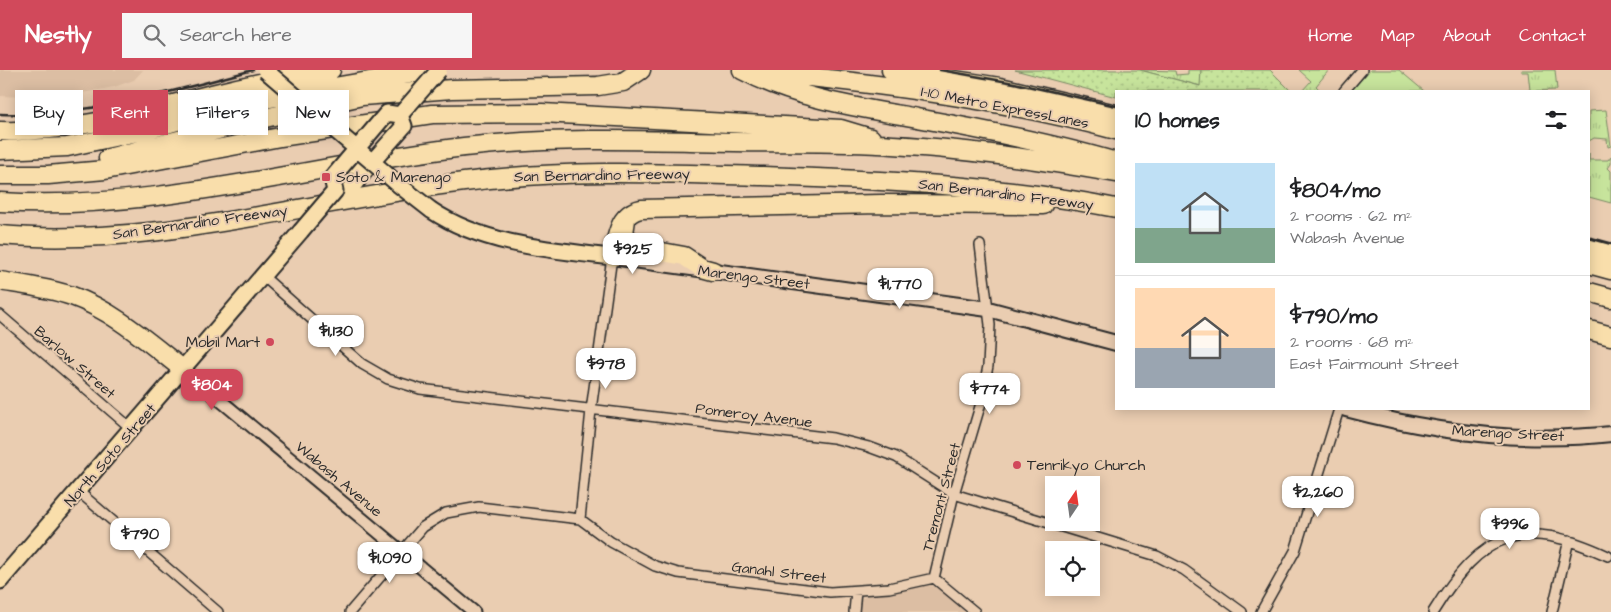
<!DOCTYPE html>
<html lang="en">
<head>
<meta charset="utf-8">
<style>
	body { margin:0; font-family:"Architects Daughter",sans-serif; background:#f6f6f6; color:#202124; height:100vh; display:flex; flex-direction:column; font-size:19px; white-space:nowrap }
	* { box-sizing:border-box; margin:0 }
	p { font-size:16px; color:#757577 }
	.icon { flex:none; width:28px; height:28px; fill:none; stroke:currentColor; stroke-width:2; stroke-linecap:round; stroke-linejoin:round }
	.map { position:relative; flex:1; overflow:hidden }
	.side { position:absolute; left:1115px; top:20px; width:475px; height:320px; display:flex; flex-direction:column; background:#fff; border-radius:0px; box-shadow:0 2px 12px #0003 }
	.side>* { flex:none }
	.guide { position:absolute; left:15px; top:20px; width:475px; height:45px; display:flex; gap:10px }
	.needle { width:32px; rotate:13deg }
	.fabs { position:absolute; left:1045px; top:406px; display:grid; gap:10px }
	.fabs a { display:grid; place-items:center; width:55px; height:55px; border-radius:0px; background:#fff; box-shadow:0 2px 12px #0003; font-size:25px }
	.price { position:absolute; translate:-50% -42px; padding:0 11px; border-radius:10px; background:#fff; color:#222; font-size:16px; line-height:32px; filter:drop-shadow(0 1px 2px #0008) }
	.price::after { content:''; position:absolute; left:50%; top:30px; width:15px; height:11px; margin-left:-8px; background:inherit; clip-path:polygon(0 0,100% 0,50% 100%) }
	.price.on { background:#d1495b; color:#fff }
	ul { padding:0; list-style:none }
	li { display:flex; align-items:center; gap:15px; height:125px; padding:0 20px }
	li+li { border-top:1px solid #e0e0e0 }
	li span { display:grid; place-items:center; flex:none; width:140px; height:100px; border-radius:0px; color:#555 }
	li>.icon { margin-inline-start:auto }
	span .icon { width:60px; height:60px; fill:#fffc; stroke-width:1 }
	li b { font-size:21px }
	h2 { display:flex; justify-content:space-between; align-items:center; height:60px; padding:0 20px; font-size:21px }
	.chip { padding:0 18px; border-radius:0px; background:#fff; box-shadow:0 2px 12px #0003; font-size:18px; line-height:45px }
	.chip.on { background:#d1495b; color:#fff }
	header { display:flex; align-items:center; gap:30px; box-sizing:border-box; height:70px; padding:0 25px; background:#d1495b; color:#fff }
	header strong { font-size:24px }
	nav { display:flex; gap:28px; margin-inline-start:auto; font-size:18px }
	.search { width:350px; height:45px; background:#f6f6f6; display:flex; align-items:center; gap:12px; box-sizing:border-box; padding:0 18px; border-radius:0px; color:#757577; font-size:19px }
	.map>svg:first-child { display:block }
	.built { fill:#dcbea3 }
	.grass { fill:url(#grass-tufts); stroke:#798864 }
	.park { fill:url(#park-dots); stroke:#798864 }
	.pitch { fill:#c7e49c; stroke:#798864 }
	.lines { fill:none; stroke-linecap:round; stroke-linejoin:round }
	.minor-casing { stroke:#2b2b2b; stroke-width:12 }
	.tertiary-casing { stroke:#2b2b2b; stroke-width:15 }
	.secondary-casing { stroke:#2b2b2b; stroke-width:18 }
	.primary-casing { stroke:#2b2b2b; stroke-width:19 }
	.motorway-casing { stroke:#2b2b2b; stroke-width:21 }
	.minor { stroke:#eacdb1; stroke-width:9 }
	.tertiary { stroke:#eacdb1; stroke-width:11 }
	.secondary { stroke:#eacdb1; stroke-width:14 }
	.primary { stroke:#f9deab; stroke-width:15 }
	.motorway { stroke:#f9deab; stroke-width:18 }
	.rail { stroke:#2b2b2b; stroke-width:2.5 }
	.primary-bridge-casing { stroke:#2b2b2b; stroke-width:19; stroke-linecap:butt }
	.primary-bridge { stroke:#f9deab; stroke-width:15 }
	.poi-dot { fill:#d1495b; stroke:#eacdb1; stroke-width:2 }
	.labels { text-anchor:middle; stroke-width:4; stroke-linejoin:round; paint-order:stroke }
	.street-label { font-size:15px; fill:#2b2b2b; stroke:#eacdb1 }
	.poi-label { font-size:15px; fill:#2b2b2b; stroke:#eacdb1; text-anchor:start }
</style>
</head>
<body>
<header>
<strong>Nestly</strong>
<div class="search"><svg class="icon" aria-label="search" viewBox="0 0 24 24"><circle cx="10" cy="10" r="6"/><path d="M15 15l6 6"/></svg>Search here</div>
<nav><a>Home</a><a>Map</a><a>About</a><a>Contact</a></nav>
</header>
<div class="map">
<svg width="1611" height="542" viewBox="0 0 1611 542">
	<defs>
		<pattern id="grass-tufts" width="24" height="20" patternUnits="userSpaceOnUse" patternTransform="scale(1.25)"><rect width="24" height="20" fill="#c7e49c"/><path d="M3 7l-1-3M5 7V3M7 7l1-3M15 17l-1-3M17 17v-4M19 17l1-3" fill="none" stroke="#abc487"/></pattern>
		<pattern id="park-dots" width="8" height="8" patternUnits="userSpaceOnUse" patternTransform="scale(1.25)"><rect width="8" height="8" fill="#c7e49c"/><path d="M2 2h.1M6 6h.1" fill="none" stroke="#abc487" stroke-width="1.8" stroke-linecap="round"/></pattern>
	</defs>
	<rect width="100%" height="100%" fill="#eacdb1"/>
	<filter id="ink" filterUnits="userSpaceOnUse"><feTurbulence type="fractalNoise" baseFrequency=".02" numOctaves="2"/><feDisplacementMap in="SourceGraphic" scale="10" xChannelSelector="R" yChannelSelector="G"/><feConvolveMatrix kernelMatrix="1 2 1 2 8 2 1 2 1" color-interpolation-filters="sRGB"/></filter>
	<g filter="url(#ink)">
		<path class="built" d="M0,0H143L134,10L114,17L72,25L28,27L0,26Z
			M924,513L939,518L967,542H857L860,530L864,527Z"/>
		<path class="grass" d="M1140,0L1175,1L1176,5L1188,4V0H1201V16Z
			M1299,0H1329L1316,16L1321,21H1302L1311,11Z
			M1521,0H1555L1557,20L1524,21L1530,20L1528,2H1521Z
			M1606,40L1611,76L1608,77L1607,69L1594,68L1589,71V41Z
			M1589,84V90H1608L1611,86V94L1608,98L1611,101V133L1589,127Z"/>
		<path class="park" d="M1015,0H1140L1200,16L1201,0H1270L1291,21H1116V27Z"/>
		<path class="pitch" d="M1370,0H1399L1424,21H1351Z"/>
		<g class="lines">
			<g class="minor-casing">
				<path id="minor" d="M1344,21L1362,0
					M263,206L362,294L388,309L420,319L833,368L869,377L896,387L954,424L1157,486L1184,500L1242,542
					M0,245L132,359
					M78,421L218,542
					M580,449L591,340L612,187
					M934,508L954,424L981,333L988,296L990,255L980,175
					M350,542L423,457L446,443L479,437L580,449L611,472L655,496L678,503L830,522L889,518L934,508L975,542
					M854,542L856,521
					M1261,542L1295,481L1339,339
					M1433,542C1483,461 1521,446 1608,486
					M1552,542L1569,470"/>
			</g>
			<g class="tertiary-casing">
				<path id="tertiary" d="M184,300L474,542"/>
			</g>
			<g class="secondary-casing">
				<path id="secondary" d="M612,187L988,239L1116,273
					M1346,339C1432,362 1522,374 1611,364"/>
			</g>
			<g class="primary-casing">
				<path id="primary" d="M335,121H349L372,92
					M431,140C483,175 551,180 612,187
					M0,511L301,161"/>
			</g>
			<g class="motorway-casing">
				<path id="motorway" d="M742,0C797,29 856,37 917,48C984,60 1051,73 1116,92
					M891,0L1000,17L1116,44
					M752,1C874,13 997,28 1116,60
					M0,61C74,63 141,42 212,24C251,14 291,6 331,0
					M0,80L67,77L142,61L211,41L265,29L433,0
					M108,88L265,48L362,26L452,19L598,16L623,12L641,0
					M0,105H48L105,100L280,67L432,44L542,43L841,59L871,68
					M0,132C157,142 309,95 464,77C554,67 644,70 735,72C787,73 840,71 893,75C968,79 1042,90 1116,103
					M626,150L624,163L635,177L684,186L702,198L713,201
					M0,165C155,179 311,130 464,112C563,99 663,103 763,106C881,110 1000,115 1116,138
					M1589,177L1611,183
					M612,187C617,167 618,144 641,139L881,134L1043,135
					M1589,194L1611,200
					M0,211C24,215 49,218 72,226C114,241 149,273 184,300
					M1589,222L1611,228
					M1589,260L1611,266"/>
			</g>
			<use href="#minor" class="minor"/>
			<use href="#tertiary" class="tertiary"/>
			<use href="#secondary" class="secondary"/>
			<use href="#primary" class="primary"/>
			<use href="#motorway" class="motorway"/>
			<path class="rail" d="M940,0L1014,13L1116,36
				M0,44C85,47 171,22 253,0
				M1589,168L1611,174"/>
			<g class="primary-bridge-casing">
				<path id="primary-bridge" d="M265,0L399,115L431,140
					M400,45L439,0
					M372,92L404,56L400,45
					M301,161L335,121L332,108L387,43L400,45"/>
			</g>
			<use href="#primary-bridge" class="primary-bridge"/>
		</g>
	</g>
	<g class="poi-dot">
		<rect x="321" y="102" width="10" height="10" rx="2.5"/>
		<circle cx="270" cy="272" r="5"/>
		<circle cx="1017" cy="395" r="5"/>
	</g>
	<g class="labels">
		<g class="street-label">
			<text transform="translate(1005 37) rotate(11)" y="5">I-10 Metro ExpressLanes</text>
			<text transform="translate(602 105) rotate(-1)" y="5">San Bernardino Freeway</text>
			<text transform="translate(1006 124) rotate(7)" y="5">San Bernardino Freeway</text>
			<text transform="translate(200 152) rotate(-8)" y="5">San Bernardino Freeway</text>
			<text transform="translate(754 207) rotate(7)" y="5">Marengo Street</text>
			<text transform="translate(75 292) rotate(41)" y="5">Barlow Street</text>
			<text transform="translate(754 345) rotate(7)" y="5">Pomeroy Avenue</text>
			<text transform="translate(1508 363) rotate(3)" y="5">Marengo Street</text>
			<text transform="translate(110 385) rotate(-49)" y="5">North Soto Street</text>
			<text transform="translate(339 409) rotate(40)" y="5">Wabash Avenue</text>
			<text transform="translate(941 427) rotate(-75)" y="5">Tremont Street</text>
			<text transform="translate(779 502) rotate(7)" y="5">Ganahl Street</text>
		</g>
		<g class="poi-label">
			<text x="336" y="112">Soto &amp; Marengo</text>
			<text x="260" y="277" text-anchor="end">Mobil Mart</text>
			<text x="1027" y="400">Tenrikyo Church</text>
		</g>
	</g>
</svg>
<div class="fabs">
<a><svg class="needle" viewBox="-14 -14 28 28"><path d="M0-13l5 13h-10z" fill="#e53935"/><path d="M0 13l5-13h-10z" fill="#757577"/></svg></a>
<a><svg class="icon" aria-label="locate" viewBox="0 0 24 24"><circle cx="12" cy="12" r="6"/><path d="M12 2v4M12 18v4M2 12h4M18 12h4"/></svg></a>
</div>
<b class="price" style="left:633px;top:205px">$925</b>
<b class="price" style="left:900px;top:240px">$1,770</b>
<b class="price" style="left:336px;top:287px">$1,130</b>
<b class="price" style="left:606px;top:320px">$978</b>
<b class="price on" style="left:212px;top:341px">$804</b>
<b class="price" style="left:990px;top:345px">$774</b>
<b class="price" style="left:1318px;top:448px">$2,260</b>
<b class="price" style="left:1510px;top:480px">$996</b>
<b class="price" style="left:140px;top:490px">$790</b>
<b class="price" style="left:390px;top:514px">$1,090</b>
<div class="guide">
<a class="chip">Buy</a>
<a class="chip on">Rent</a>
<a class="chip">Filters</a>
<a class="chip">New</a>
</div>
<section class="side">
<h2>10 homes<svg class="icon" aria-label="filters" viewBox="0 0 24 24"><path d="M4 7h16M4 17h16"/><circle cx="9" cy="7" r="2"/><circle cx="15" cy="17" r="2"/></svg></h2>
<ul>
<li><span style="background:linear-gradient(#bfe0f5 65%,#7fa58c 0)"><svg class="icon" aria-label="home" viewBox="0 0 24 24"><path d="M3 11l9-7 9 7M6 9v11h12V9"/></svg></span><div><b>$804/mo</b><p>2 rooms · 62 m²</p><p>Wabash Avenue</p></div></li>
<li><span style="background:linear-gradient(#ffd9b3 60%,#9aa5b1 0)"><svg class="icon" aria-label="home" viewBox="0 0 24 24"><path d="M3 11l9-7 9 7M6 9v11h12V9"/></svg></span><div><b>$790/mo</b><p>2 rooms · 68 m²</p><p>East Fairmount Street</p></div></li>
</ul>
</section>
</div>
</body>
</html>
